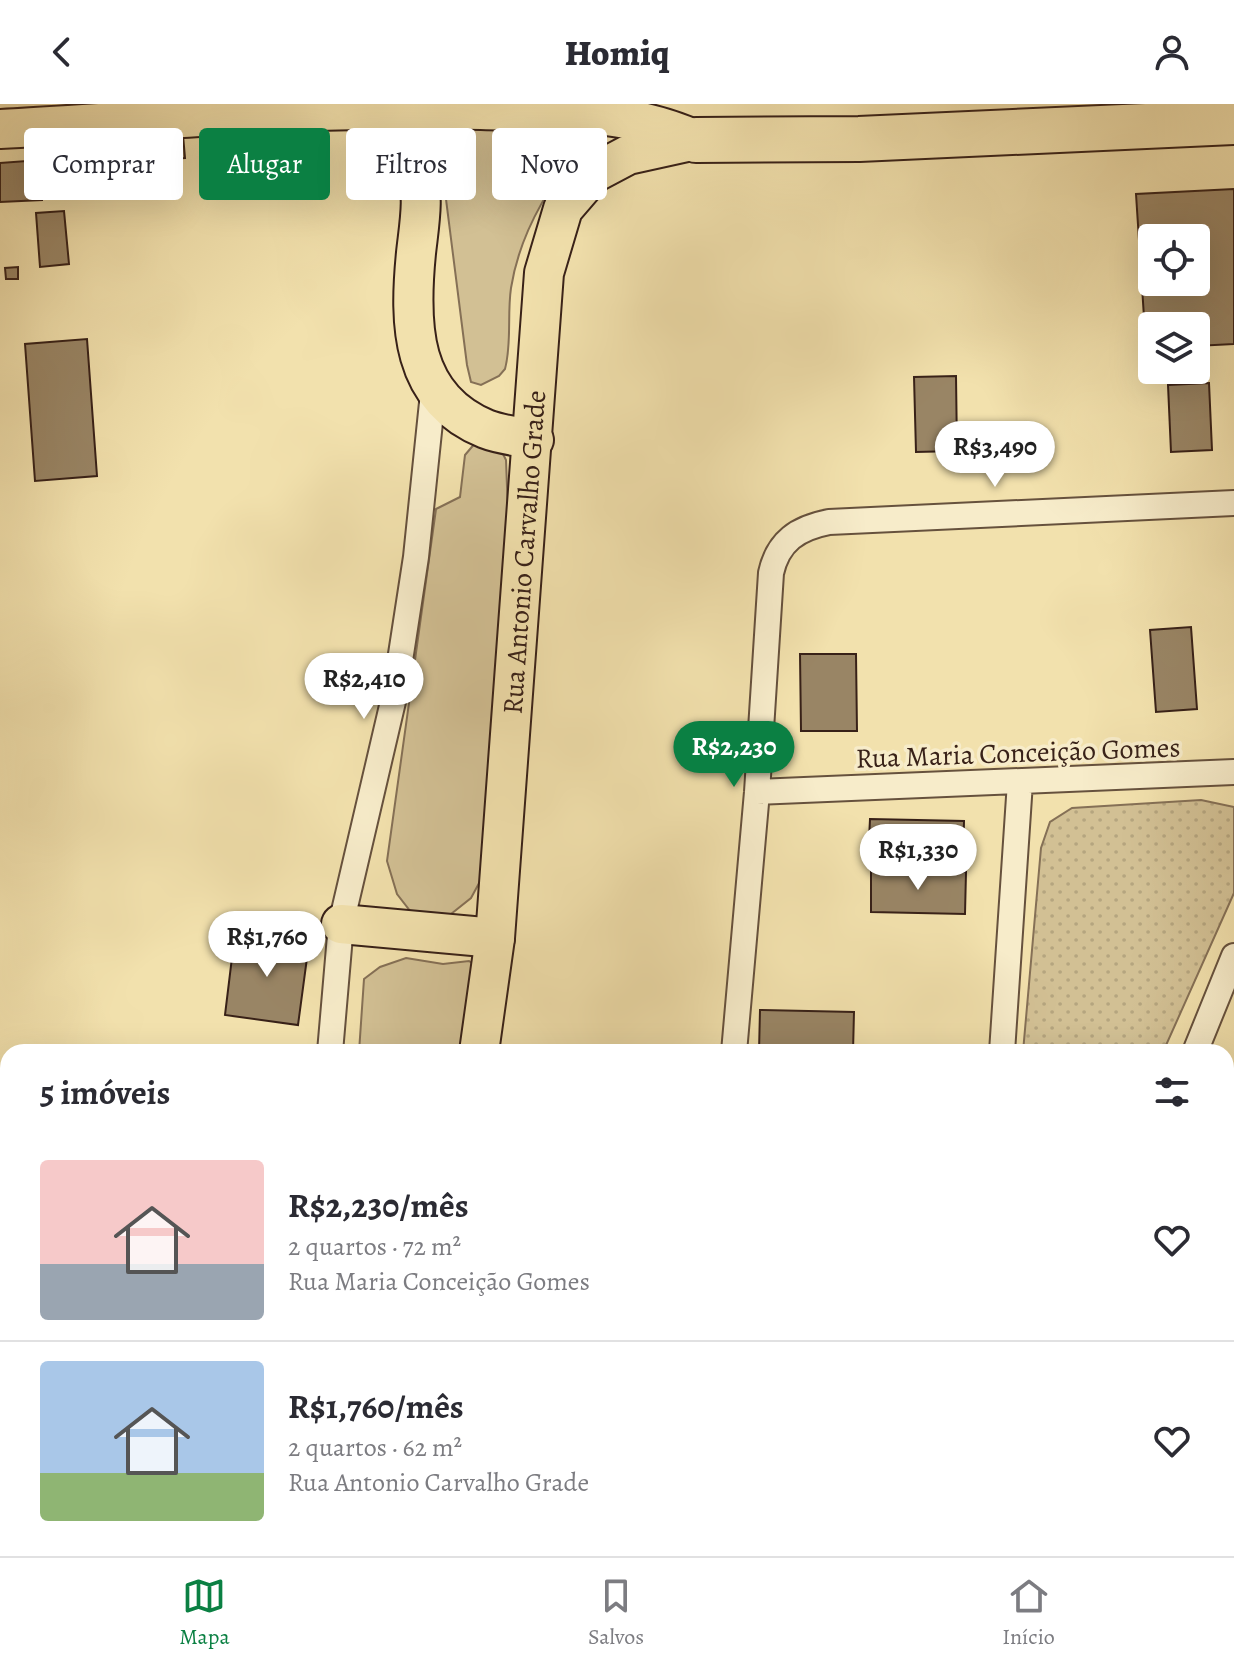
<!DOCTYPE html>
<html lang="pt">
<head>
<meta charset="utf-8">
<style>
	body { margin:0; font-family:Alegreya,serif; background:#f2f2f3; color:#2b2b33; height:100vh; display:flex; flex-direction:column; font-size:30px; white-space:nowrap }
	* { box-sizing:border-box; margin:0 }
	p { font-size:26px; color:#7c7c81 }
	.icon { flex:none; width:44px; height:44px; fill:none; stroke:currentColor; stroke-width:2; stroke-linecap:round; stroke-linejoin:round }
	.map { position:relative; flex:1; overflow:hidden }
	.panel { position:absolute; left:0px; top:940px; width:1234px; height:512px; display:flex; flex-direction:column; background:#fff; border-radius:24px 24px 0 0; box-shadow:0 8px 32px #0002 }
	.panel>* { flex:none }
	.hud { position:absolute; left:24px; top:24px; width:800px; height:72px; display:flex; gap:16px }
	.tools { position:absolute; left:1138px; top:120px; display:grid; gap:16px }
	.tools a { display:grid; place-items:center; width:72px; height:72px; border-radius:8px; background:#fff; box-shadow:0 8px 32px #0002; font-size:40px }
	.price { position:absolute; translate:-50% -68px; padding:0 18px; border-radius:28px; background:#fff; color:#222; font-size:26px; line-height:52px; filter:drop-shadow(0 2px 4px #0008) }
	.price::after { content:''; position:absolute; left:50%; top:48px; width:24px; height:18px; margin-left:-12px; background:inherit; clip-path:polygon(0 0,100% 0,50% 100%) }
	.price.on { background:#0b8043; color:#fff }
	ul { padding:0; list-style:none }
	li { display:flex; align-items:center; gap:24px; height:200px; padding:0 40px }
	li+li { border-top:2px solid #e1e1e2 }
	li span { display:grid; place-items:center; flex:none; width:224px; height:160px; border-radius:8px; color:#555 }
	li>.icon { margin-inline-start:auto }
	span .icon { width:96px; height:96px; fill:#fffc; stroke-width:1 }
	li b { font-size:34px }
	h2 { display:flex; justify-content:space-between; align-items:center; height:96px; padding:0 40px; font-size:34px }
	.chip { padding:0 28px; border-radius:8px; background:#fff; box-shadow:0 8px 32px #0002; font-size:28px; line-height:72px }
	.chip.on { background:#0b8043; color:#fff }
	header { display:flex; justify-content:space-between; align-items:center; height:104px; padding:0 40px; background:#fff; font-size:36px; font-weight:800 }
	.dock { display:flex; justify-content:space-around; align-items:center; height:112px; border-top:2px solid #e1e1e2; background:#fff; font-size:22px; color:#7c7c81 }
	.dock a { display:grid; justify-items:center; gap:4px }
	.dock .on { color:#0b8043 }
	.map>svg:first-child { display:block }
	.grass { fill:#d2c094; stroke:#857056; stroke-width:2 }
	.park { fill:url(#park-crowns); stroke:#857056; stroke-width:2 }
	.garden { fill:url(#garden-dots); stroke:#857056; stroke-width:2 }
	.building { fill:#998565; stroke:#382118; stroke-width:2; fill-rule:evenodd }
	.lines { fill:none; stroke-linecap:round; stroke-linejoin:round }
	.street-casing { stroke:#66513d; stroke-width:28 }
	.primary-casing { stroke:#382118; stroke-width:42 }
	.highway-casing { stroke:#382118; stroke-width:48 }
	.street { stroke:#f7ecca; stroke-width:24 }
	.primary { stroke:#f2e1ad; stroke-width:38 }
	.highway { stroke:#f2e1ad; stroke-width:44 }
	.labels { text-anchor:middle; stroke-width:7; stroke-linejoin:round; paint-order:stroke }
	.street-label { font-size:28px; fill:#382118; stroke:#f7ecca }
</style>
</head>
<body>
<header><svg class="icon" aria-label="back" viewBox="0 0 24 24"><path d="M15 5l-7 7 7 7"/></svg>Homiq<svg class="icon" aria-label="person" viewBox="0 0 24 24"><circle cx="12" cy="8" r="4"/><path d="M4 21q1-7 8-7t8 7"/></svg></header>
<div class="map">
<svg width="1234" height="1452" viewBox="0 0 1234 1452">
	<defs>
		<pattern id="park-crowns" width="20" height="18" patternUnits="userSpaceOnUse" patternTransform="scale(2)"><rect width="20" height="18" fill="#d2c094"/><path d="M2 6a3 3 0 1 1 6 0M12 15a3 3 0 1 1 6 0" fill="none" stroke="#b5a57f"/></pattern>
		<pattern id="garden-dots" width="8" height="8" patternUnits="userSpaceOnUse" patternTransform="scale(2)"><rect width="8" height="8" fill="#d2c094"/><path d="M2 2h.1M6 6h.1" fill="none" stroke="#b5a57f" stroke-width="1.8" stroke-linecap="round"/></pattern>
	</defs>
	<rect width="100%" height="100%" fill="#f2e1ad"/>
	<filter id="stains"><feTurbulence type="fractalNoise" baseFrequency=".0025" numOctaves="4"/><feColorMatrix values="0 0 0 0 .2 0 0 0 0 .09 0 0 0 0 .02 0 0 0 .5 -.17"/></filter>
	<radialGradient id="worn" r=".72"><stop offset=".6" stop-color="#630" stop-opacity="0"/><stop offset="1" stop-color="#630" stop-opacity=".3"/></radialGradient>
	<path class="grass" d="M443,17L597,29C555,67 520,127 511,184C507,211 512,239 505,265L499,272L481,281L471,278L467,261L439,40Z
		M476,338L502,348L506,356L511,490L484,770L471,794L446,814L411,808L397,790L387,757L436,405L460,393L465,351Z
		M406,854L443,860L469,857L476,862L478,948H359L364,875L380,863Z
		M325,1444H396V1452H325Z"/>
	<path class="park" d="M1234,1361V1452H1056L1076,1444H1226V1364Z"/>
	<path class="garden" d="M1201,696L1234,703V789L1163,948H1023L1041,744L1050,718L1072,704Z"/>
	<path class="building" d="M183,31L185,54L170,55L169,32Z
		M40,56L42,96L0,98V59Z
		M1234,85V240L1196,242V222H1152V243L1146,244L1136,90ZM1152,134H1196V178H1152Z
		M64,107L69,160L40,163L36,109Z
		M18,163V175H6L5,164Z
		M87,235L97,372L35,377L25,240Z
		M956,272L957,347L916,348L914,273Z
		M1209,279L1212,346L1171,348L1168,281Z
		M1191,523L1197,605L1156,608L1150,526Z
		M800,550H856L857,627H801Z
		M870,715L964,717L963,759L868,757Z
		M871,766L966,768L965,810L871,808Z
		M235,829L309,839L298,921L225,911Z
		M760,906L854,908L853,948H759Z
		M1234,1159V1191L1226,1185V1170Z
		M1227,1197L1234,1203V1250L1226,1243Z
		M556,1446L616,1447V1452H556Z"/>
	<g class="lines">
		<g class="street-casing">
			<path id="street" d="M757,688L1234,668
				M330,948L341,820L395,589L416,453L433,289
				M734,948L757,688L771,469C778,437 798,424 829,418L1234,399
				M1002,948L1020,678
				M1195,948L1234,852
				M0,1227L8,1239
				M1226,1350L1234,1344
				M0,1424L8,1419
				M144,1444L150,1452
				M284,1452L285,1444
				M442,1452V1444
				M689,1452V1444
				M961,1452L962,1444
				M1027,1452L1047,1444"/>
		</g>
		<g class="primary-casing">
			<g id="primary">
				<path d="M367,3C382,21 410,42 416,64C425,92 419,121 416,149C409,220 410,294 486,325C501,331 518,332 534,336"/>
				<path d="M0,25C160,16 320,2 481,6C556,8 627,5 696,36"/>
				<path d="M341,820L495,834"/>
				<path id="s1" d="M479,948L495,834L544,169L563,105L594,69L628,51L696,36"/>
				<path d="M418,1452L419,1444"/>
			</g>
		</g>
		<g class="highway-casing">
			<path id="highway" d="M696,36L859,35L1234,18"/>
		</g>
		<use href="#street" class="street"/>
		<use href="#primary" class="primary"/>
		<use href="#highway" class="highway"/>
	</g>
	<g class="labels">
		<g class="street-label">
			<text dy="10" stroke="none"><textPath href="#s1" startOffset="502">Rua Antonio Carvalho Grade</textPath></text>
			<text transform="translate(1018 648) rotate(-2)" y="10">Rua Maria Conceição Gomes</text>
		</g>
	</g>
	<rect width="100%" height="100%" filter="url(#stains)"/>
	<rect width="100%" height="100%" fill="url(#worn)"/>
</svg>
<div class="tools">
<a><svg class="icon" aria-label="locate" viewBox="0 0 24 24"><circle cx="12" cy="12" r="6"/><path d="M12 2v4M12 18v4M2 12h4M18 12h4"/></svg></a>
<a><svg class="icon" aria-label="layers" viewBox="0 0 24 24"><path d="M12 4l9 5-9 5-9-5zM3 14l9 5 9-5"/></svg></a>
</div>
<b class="price" style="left:995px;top:385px">R$3,490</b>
<b class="price" style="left:364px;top:617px">R$2,410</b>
<b class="price on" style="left:734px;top:685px">R$2,230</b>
<b class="price" style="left:918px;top:788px">R$1,330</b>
<b class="price" style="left:267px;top:875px">R$1,760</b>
<div class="hud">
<a class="chip">Comprar</a>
<a class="chip on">Alugar</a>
<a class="chip">Filtros</a>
<a class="chip">Novo</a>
</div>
<section class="panel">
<h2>5 imóveis<svg class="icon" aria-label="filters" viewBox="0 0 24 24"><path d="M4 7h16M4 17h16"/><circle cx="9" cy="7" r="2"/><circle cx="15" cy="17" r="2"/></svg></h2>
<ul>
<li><span style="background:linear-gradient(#f6c9c9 65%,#9aa5b1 0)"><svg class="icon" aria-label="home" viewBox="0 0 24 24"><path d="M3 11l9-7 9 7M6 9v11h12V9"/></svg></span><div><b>R$2,230/mês</b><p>2 quartos · 72 m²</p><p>Rua Maria Conceição Gomes</p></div><svg class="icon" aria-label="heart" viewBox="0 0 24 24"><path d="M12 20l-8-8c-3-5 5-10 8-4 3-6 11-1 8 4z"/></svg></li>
<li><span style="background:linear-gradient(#a9c7e8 70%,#8fb573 0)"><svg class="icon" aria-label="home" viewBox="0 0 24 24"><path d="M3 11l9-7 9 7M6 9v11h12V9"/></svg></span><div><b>R$1,760/mês</b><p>2 quartos · 62 m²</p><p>Rua Antonio Carvalho Grade</p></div><svg class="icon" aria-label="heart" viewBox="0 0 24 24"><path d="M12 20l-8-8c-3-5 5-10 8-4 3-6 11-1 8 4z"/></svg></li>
</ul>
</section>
</div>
<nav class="dock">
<a class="on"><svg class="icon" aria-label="map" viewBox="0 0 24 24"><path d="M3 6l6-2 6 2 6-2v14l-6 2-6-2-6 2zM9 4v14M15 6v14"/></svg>Mapa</a>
<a><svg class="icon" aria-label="saved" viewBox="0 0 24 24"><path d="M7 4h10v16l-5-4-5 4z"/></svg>Salvos</a>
<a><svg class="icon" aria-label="home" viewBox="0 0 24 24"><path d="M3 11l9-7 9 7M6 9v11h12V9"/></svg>Início</a>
</nav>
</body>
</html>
